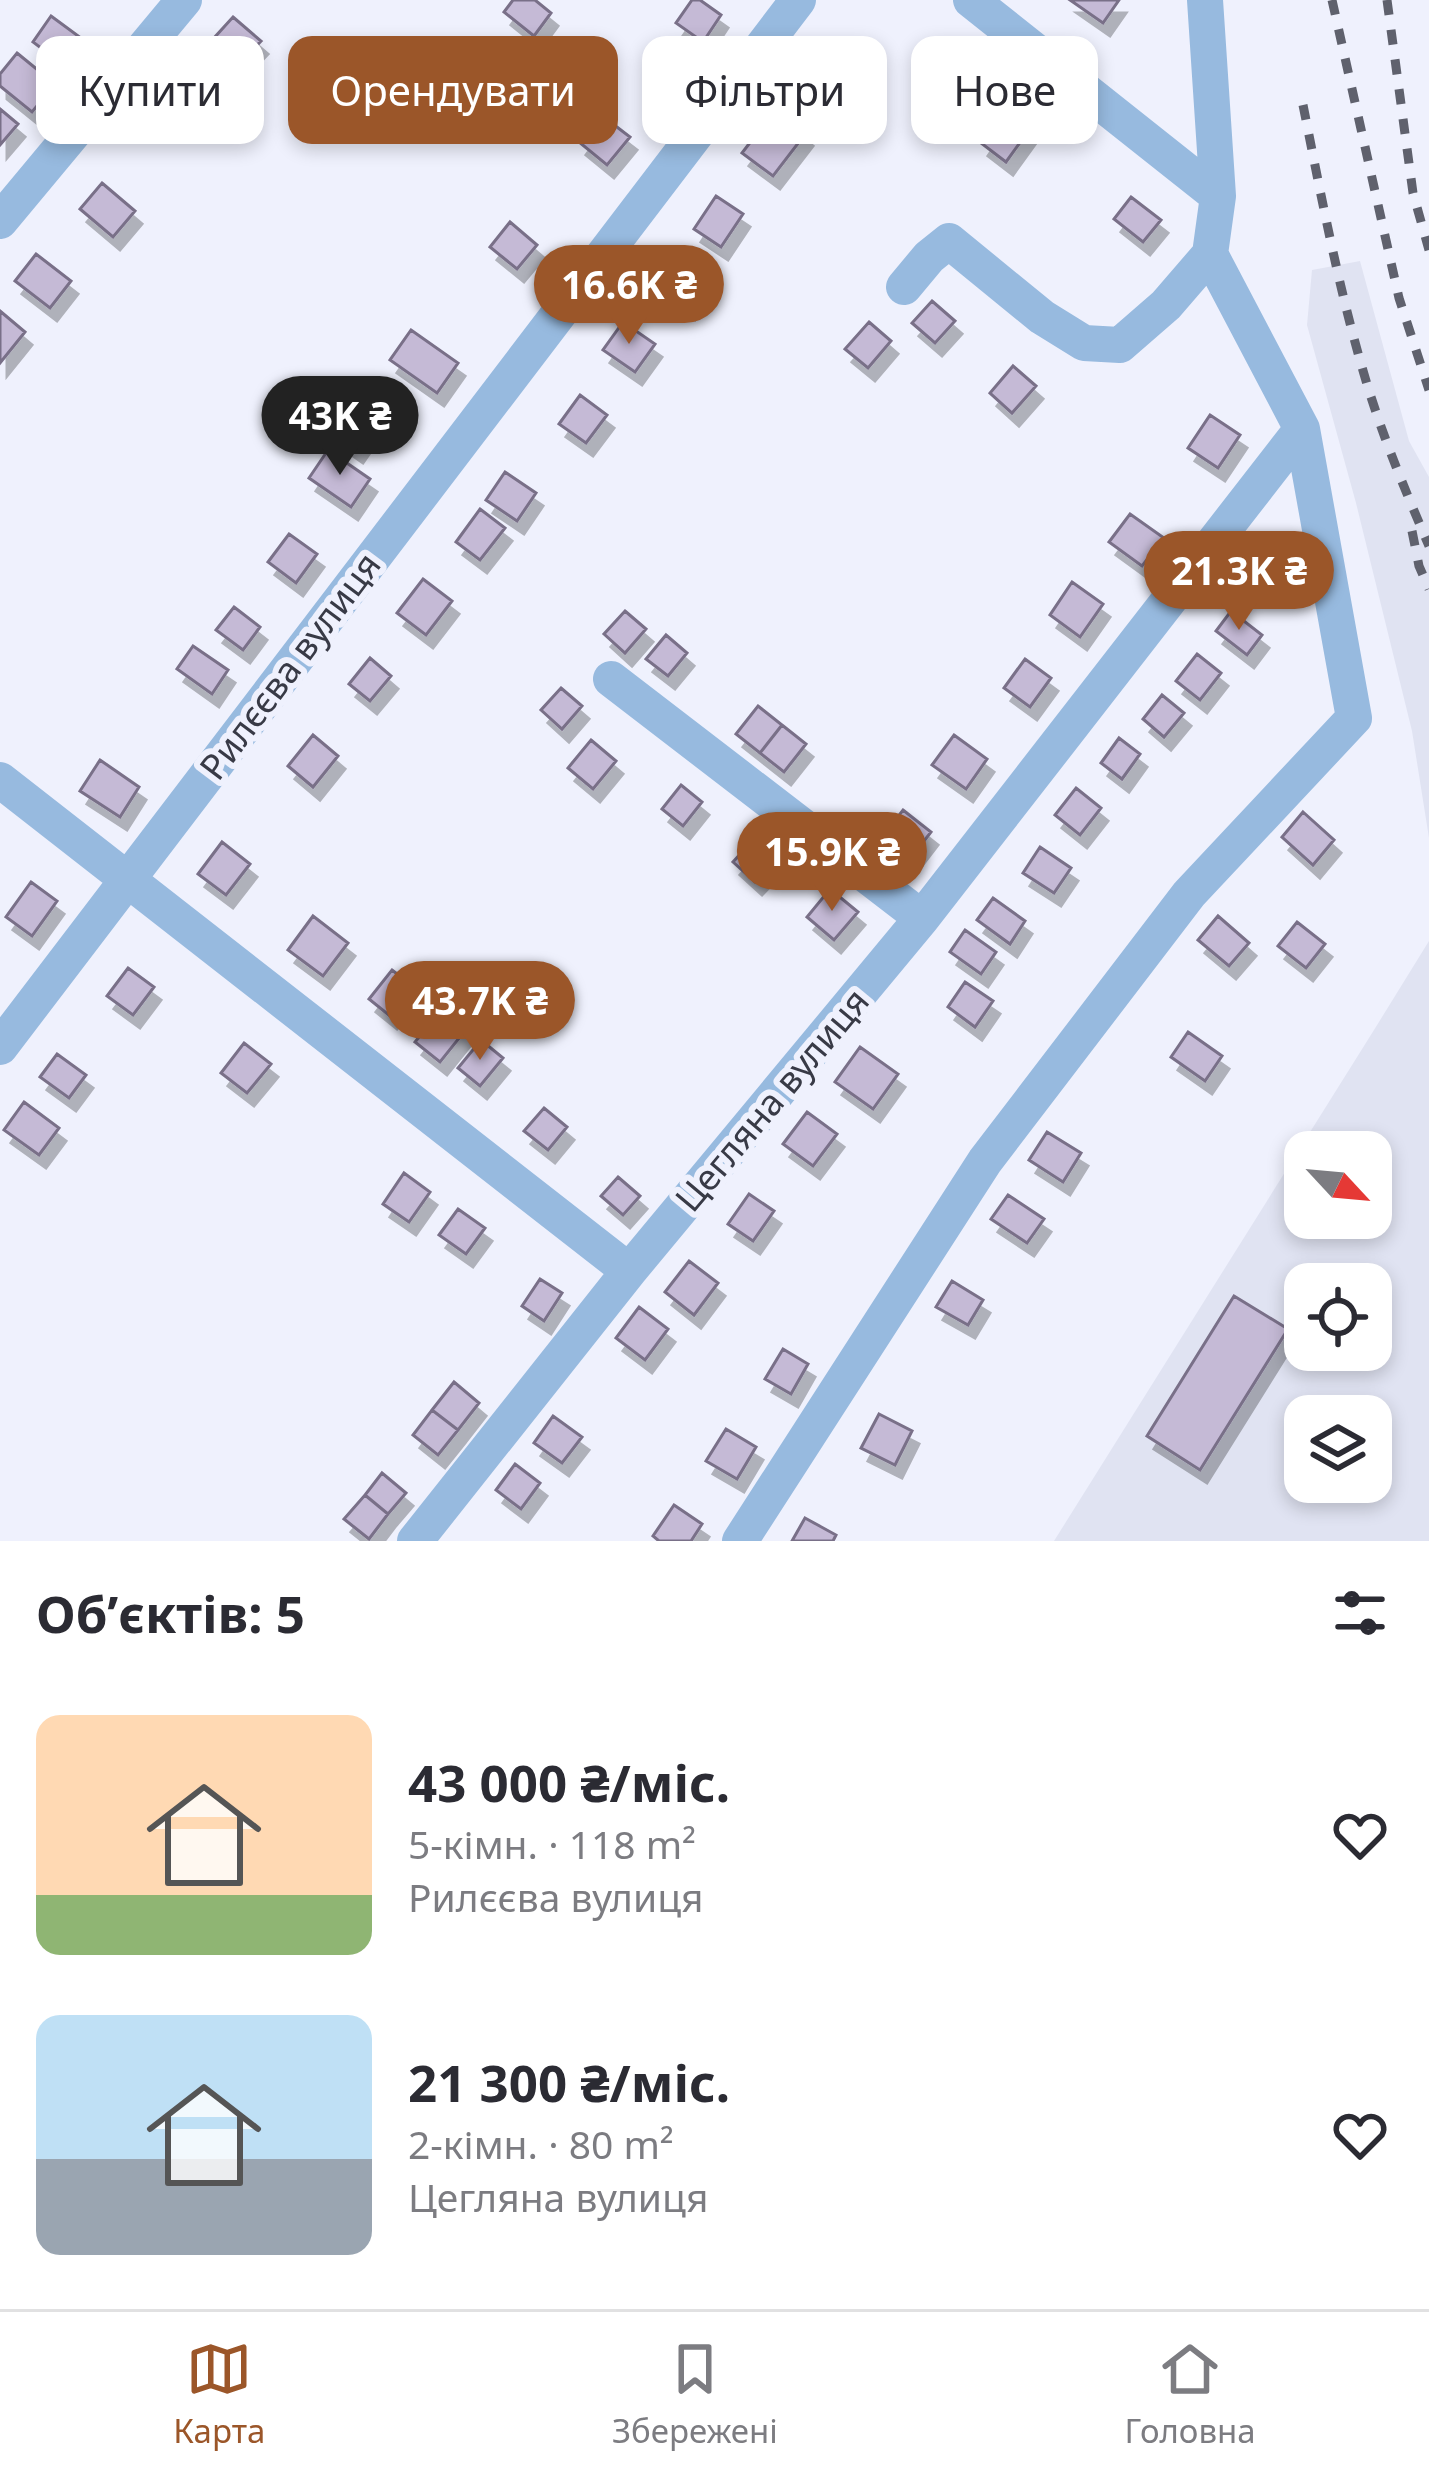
<!DOCTYPE html>
<html lang="uk">
<head>
<meta charset="utf-8">
<style>
	body { margin:0; font-family:"Noto Sans",sans-serif; background:#f7f7f7; color:#2b2b33; height:100vh; display:flex; flex-direction:column; font-size:45px; white-space:nowrap }
	* { box-sizing:border-box; margin:0 }
	p { font-size:39px; color:#7c7c81 }
	.icon { flex:none; width:66px; height:66px; fill:none; stroke:currentColor; stroke-width:2; stroke-linecap:round; stroke-linejoin:round }
	.map { position:relative; height:1541px; overflow:hidden }
	.panel { display:flex; flex-direction:column; background:#fff; flex:1 }
	.panel>* { flex:none }
	.hud { position:absolute; left:36px; top:36px; width:1359px; height:108px; display:flex; gap:24px }
	.needle { width:78px; rotate:116deg }
	.controls { position:absolute; left:1284px; top:1131px; display:grid; gap:24px }
	.controls a { display:grid; place-items:center; width:108px; height:108px; border-radius:24px; background:#fff; box-shadow:0 6px 18px #0003; font-size:60px }
	.price { position:absolute; translate:-50% -102px; padding:0 27px; border-radius:42px; background:#9b5629; color:#fff; font-size:39px; line-height:78px; filter:drop-shadow(0 3px 6px #0008) }
	.price::after { content:''; position:absolute; left:50%; top:72px; width:36px; height:27px; margin-left:-18px; background:inherit; clip-path:polygon(0 0,100% 0,50% 100%) }
	.price.selected { background:#222; color:#fff }
	ul { padding:0; list-style:none }
	li { display:flex; align-items:center; gap:36px; height:300px; padding:0 36px }
	li span { display:grid; place-items:center; flex:none; width:336px; height:240px; border-radius:24px; color:#555 }
	li>.icon { margin-inline-start:auto }
	span .icon { width:144px; height:144px; fill:#fffc; stroke-width:1 }
	li b { font-size:51px }
	h2 { display:flex; justify-content:space-between; align-items:center; height:144px; padding:0 36px; font-size:51px }
	.pill { padding:0 42px; border-radius:24px; background:#fff; box-shadow:0 6px 18px #0003; font-size:42px; line-height:108px }
	.pill.selected { background:#9b5629; color:#fff }
	.menu { display:flex; justify-content:space-around; align-items:center; height:168px; border-top:3px solid #e1e1e2; background:#fff; font-size:33px; color:#7c7c81 }
	.menu a { display:grid; justify-items:center; gap:6px }
	.menu .selected { color:#9b5629 }
	.map>svg:first-child { display:block }
	.built { fill:#e0e3f2; fill-rule:evenodd }
	.building { fill:#c5bad6; stroke:#796f88; stroke-width:3; filter:url(#shadow) }
	.lines { fill:none; stroke-linecap:round; stroke-linejoin:round }
	.street { stroke:#97badf; stroke-width:36 }
	.rail { stroke:#5f616d; stroke-width:9; stroke-dasharray:15 15; stroke-linecap:butt }
	.labels { text-anchor:middle; stroke-width:12; stroke-linejoin:round; paint-order:stroke }
	.street-label { font-size:36px; fill:#383a46; stroke:#eff1fd }
</style>
</head>
<body>
<div class="map">
<svg width="1429" height="1541" viewBox="0 0 1429 1541">
	<defs>
		<filter id="shadow"><feDropShadow dx="7" dy="13" stdDeviation="0" flood-color="#0004"/></filter>
	</defs>
	<rect width="100%" height="100%" fill="#eff1fd"/>
	<path class="built" d="M1360,261L1409,441L1429,477V838L1412,731L1356,503L1307,325L1312,270Z
		M1429,941V1541H1054L1374,1030ZM1305,1152H1371V1218H1305ZM1305,1284H1371V1350H1305ZM1305,1416H1371V1482H1305Z"/>
	<path class="building" d="M513,0H535L551,13L534,36L504,12Z
		M692,0H700L721,15L703,42L676,23Z
		M1070,0H1119L1103,23Z
		M51,16L85,41L66,67L33,42Z
		M233,17L261,41L241,62L214,38Z
		M17,53L55,84L32,112L0,86V74Z
		M194,66L224,91L204,115L174,89Z
		M974,83L997,99L976,127L954,111Z
		M0,109L18,124L0,145Z
		M775,110L806,133L773,176L742,153Z
		M1003,111L1029,130L1006,162L981,143Z
		M600,114L630,137L607,165L579,142Z
		M102,183L135,211L113,237L80,209Z
		M716,196L743,214L721,247L694,229Z
		M1131,197L1161,220L1143,242L1114,219Z
		M510,222L537,245L517,269L490,247Z
		M36,254L71,281L50,308L15,281Z
		M669,255L705,283L688,307L650,279Z
		M932,301L955,321L935,343L912,323Z
		M0,311L25,332L0,363Z
		M623,322L655,344L635,372L603,350Z
		M869,322L891,341L868,368L845,349Z
		M411,330L458,363L437,393L390,360Z
		M1013,366L1036,386L1012,413L990,393Z
		M580,395L607,415L586,443L559,424Z
		M339,399L374,424L356,450L320,425Z
		M1210,415L1240,435L1218,468L1188,448Z
		M328,450L370,479L351,507L309,478Z
		M505,472L536,493L517,521L486,500Z
		M480,509L505,528L480,560L456,542Z
		M1130,514L1164,538L1142,566L1109,542Z
		M289,534L317,554L296,583L268,562Z
		M423,579L452,601L426,635L397,613Z
		M1072,582L1103,604L1080,637L1050,615Z
		M234,607L260,627L243,650L216,630Z
		M625,611L646,629L625,653L604,634Z
		M1231,611L1262,635L1247,655L1216,631Z
		M666,635L687,653L668,676L646,659Z
		M193,646L228,670L212,694L177,669Z
		M1197,654L1221,673L1200,700L1176,681Z
		M370,658L391,676L370,701L349,684Z
		M1025,659L1051,678L1030,707L1004,688Z
		M561,688L582,706L562,729L541,710Z
		M1162,695L1184,713L1164,737L1143,719Z
		M758,706L782,725L760,753L736,734Z
		M782,725L806,744L784,772L760,753Z
		M313,735L338,756L313,787L288,766Z
		M954,735L987,759L966,789L932,765Z
		M1119,738L1140,754L1122,779L1101,763Z
		M591,740L616,761L593,789L568,768Z
		M100,760L139,787L120,817L80,791Z
		M681,785L702,802L683,826L662,809Z
		M1076,788L1101,808L1080,835L1055,815Z
		M903,810L931,832L908,862L880,840Z
		M1303,812L1334,840L1313,865L1282,837Z
		M755,838L778,858L755,882L733,862Z
		M222,842L250,864L226,895L198,874Z
		M1040,847L1071,868L1054,893L1023,873Z
		M31,882L57,901L32,936L6,917Z
		M830,889L858,912L834,940L807,917Z
		M993,898L1025,921L1010,944L977,920Z
		M313,916L348,943L323,976L288,950Z
		M1218,916L1249,943L1229,966L1198,940Z
		M1297,922L1325,944L1306,968L1278,946Z
		M965,930L996,952L981,974L950,952Z
		M128,968L154,987L133,1015L107,996Z
		M392,970L414,987L390,1016L369,999Z
		M965,982L993,1001L975,1027L948,1007Z
		M443,1007L468,1027L440,1062L415,1042Z
		M1188,1032L1222,1056L1205,1081L1171,1057Z
		M481,1040L503,1058L480,1086L458,1068Z
		M244,1043L271,1064L247,1093L221,1073Z
		M860,1047L898,1074L873,1109L835,1082Z
		M57,1054L86,1075L69,1098L40,1077Z
		M24,1102L59,1128L39,1155L4,1130Z
		M544,1108L567,1127L548,1150L524,1131Z
		M807,1112L837,1134L813,1166L783,1144Z
		M1047,1132L1081,1153L1063,1182L1029,1160Z
		M404,1173L430,1192L409,1222L383,1204Z
		M618,1177L640,1196L623,1215L601,1196Z
		M749,1194L774,1211L753,1241L728,1224Z
		M1008,1195L1044,1219L1027,1243L991,1219Z
		M458,1209L485,1228L466,1254L439,1235Z
		M689,1261L718,1283L694,1315L665,1292Z
		M540,1279L562,1293L544,1321L522,1306Z
		M952,1281L983,1300L968,1325L936,1307Z
		M1234,1296L1288,1329L1200,1470L1147,1436Z
		M639,1307L668,1329L645,1360L616,1338Z
		M783,1349L808,1364L791,1394L765,1379Z
		M454,1382L479,1403L458,1430L432,1410Z
		M432,1410L458,1430L438,1455L413,1435Z
		M879,1414L912,1431L895,1465L861,1448Z
		M553,1416L582,1437L562,1463L534,1443Z
		M726,1429L756,1447L737,1479L706,1461Z
		M515,1464L540,1483L521,1509L496,1490Z
		M382,1473L406,1493L388,1514L365,1495Z
		M365,1495L388,1514L369,1539L344,1519Z
		M674,1505L702,1524L691,1541H659L653,1536Z
		M805,1518L836,1535L833,1541H792Z"/>
	<g class="lines">
		<path class="street" d="M971,0L1218,196
			M0,221L184,0
			M904,287L929,257L949,241L1042,317L1084,343L1120,345L1166,305L1210,254
			M611,679L922,918
			M0,780L629,1271
			M0,1047L798,0
			M415,1541L629,1271L922,918L1302,429
			M740,1541L985,1161L1189,894L1354,718L1302,429L1210,254L1218,196L1205,0"/>
		<path class="rail" d="M1332,0L1399,298L1429,390
			M1387,0L1413,193L1429,250
			M1303,105C1321,195 1338,286 1364,374C1381,433 1405,490 1429,546
			M1412,531L1419,566L1429,589"/>
	</g>
	<g class="labels">
		<g class="street-label">
			<text transform="translate(290 666) rotate(-53)" y="13">Рилєєва вулиця</text>
			<text transform="translate(772 1100) rotate(-50)" y="13">Цегляна вулиця</text>
		</g>
	</g>
</svg>
<div class="controls">
<a><svg class="needle" viewBox="-14 -14 28 28"><path d="M0-13l5 13h-10z" fill="#e53935"/><path d="M0 13l5-13h-10z" fill="#7c7c81"/></svg></a>
<a><svg class="icon" aria-label="locate" viewBox="0 0 24 24"><circle cx="12" cy="12" r="6"/><path d="M12 2v4M12 18v4M2 12h4M18 12h4"/></svg></a>
<a><svg class="icon" aria-label="layers" viewBox="0 0 24 24"><path d="M12 4l9 5-9 5-9-5zM3 14l9 5 9-5"/></svg></a>
</div>
<b class="price" style="left:629px;top:347px">16.6K ₴</b>
<b class="price selected" style="left:340px;top:478px">43K ₴</b>
<b class="price" style="left:1239px;top:633px">21.3K ₴</b>
<b class="price" style="left:832px;top:914px">15.9K ₴</b>
<b class="price" style="left:480px;top:1063px">43.7K ₴</b>
<div class="hud">
<a class="pill">Купити</a>
<a class="pill selected">Орендувати</a>
<a class="pill">Фільтри</a>
<a class="pill">Нове</a>
</div>
</div>
<section class="panel">
<h2>Об’єктів: 5<svg class="icon" aria-label="filters" viewBox="0 0 24 24"><path d="M4 7h16M4 17h16"/><circle cx="9" cy="7" r="2"/><circle cx="15" cy="17" r="2"/></svg></h2>
<ul>
<li><span style="background:linear-gradient(#ffd9b3 75%,#8fb573 0)"><svg class="icon" aria-label="home" viewBox="0 0 24 24"><path d="M3 11l9-7 9 7M6 9v11h12V9"/></svg></span><div><b>43 000 ₴/міс.</b><p>5-кімн. · 118 m²</p><p>Рилєєва вулиця</p></div><svg class="icon" aria-label="heart" viewBox="0 0 24 24"><path d="M12 20l-8-8c-3-5 5-10 8-4 3-6 11-1 8 4z"/></svg></li>
<li><span style="background:linear-gradient(#bfe0f5 60%,#9aa5b1 0)"><svg class="icon" aria-label="home" viewBox="0 0 24 24"><path d="M3 11l9-7 9 7M6 9v11h12V9"/></svg></span><div><b>21 300 ₴/міс.</b><p>2-кімн. · 80 m²</p><p>Цегляна вулиця</p></div><svg class="icon" aria-label="heart" viewBox="0 0 24 24"><path d="M12 20l-8-8c-3-5 5-10 8-4 3-6 11-1 8 4z"/></svg></li>
</ul>
</section>
<nav class="menu">
<a class="selected"><svg class="icon" aria-label="map" viewBox="0 0 24 24"><path d="M3 6l6-2 6 2 6-2v14l-6 2-6-2-6 2zM9 4v14M15 6v14"/></svg>Карта</a>
<a><svg class="icon" aria-label="saved" viewBox="0 0 24 24"><path d="M7 4h10v16l-5-4-5 4z"/></svg>Збережені</a>
<a><svg class="icon" aria-label="home" viewBox="0 0 24 24"><path d="M3 11l9-7 9 7M6 9v11h12V9"/></svg>Головна</a>
</nav>
</body>
</html>
